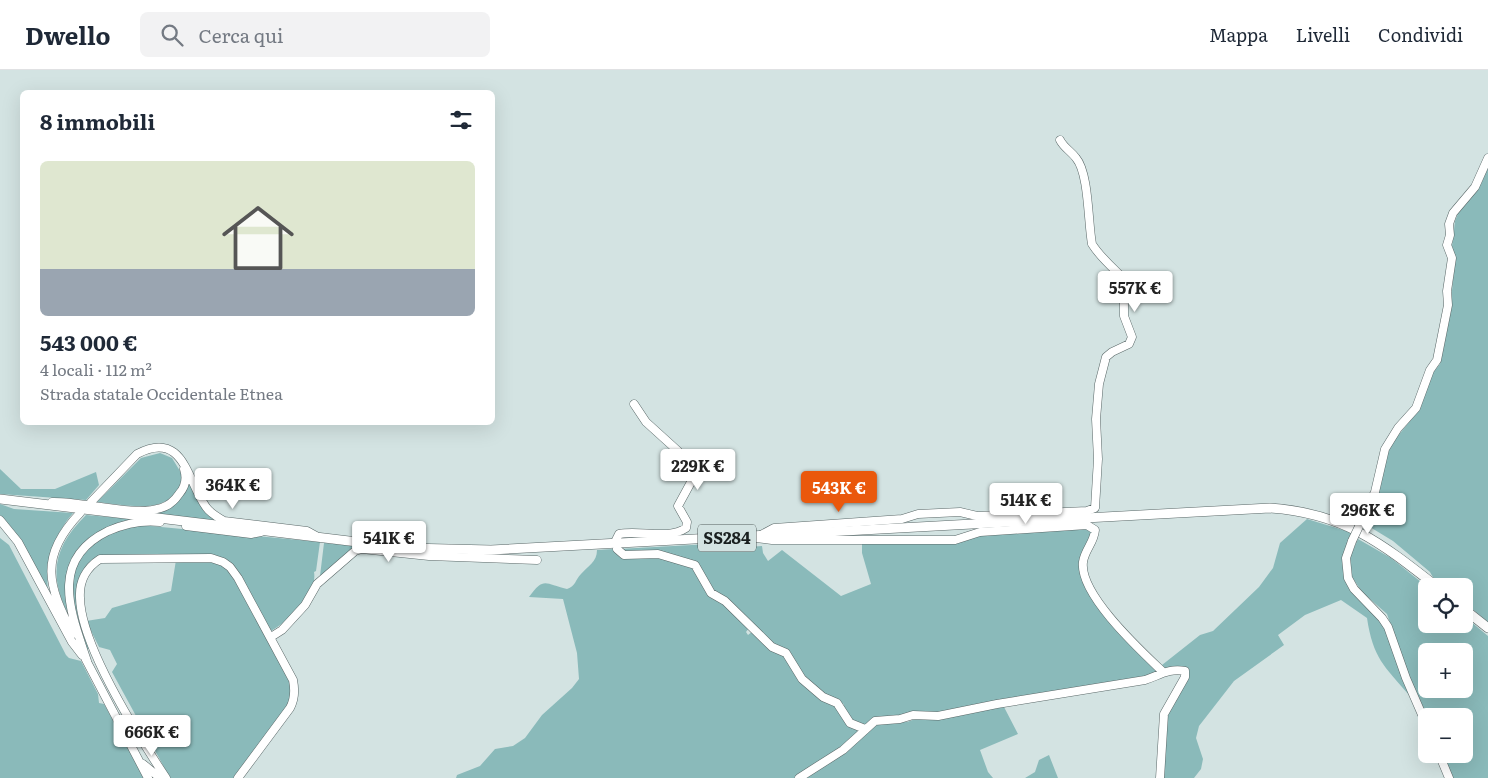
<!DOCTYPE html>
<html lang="it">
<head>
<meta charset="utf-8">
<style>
	body { margin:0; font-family:Literata,serif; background:#f2f2f3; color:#1f2937; height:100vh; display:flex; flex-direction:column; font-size:19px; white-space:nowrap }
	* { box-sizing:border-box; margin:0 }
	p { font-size:16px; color:#747a83 }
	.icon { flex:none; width:28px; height:28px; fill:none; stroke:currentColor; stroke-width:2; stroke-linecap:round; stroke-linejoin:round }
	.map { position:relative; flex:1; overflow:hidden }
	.sheet { position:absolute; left:20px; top:20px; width:475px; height:335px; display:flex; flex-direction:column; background:#fff; border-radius:8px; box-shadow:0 5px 20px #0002 }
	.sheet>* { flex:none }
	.buttons { position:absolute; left:1418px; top:508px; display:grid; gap:10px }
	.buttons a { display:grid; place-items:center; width:55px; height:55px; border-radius:8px; background:#fff; box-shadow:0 5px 20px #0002; font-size:25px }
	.price { position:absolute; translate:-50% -42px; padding:0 11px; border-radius:5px; background:#fff; color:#222; font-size:16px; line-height:32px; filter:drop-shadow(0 1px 2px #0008) }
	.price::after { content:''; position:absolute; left:50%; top:30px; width:15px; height:11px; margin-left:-8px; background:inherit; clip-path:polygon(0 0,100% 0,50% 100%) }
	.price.selected { background:#ea580c; color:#fff }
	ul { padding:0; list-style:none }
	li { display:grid; align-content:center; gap:10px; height:265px; padding:0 20px }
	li+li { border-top:1px solid #e0e1e3 }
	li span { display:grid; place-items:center; height:155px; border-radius:8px; color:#555 }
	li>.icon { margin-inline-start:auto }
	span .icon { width:90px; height:90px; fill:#fffc; stroke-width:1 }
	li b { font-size:21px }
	h2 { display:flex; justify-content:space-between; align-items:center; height:60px; padding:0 20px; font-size:21px }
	header { display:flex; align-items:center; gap:30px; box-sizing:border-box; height:70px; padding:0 25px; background:#fff; border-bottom:1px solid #e0e1e3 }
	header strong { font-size:24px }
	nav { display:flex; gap:28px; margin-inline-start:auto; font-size:18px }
	.search { width:350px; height:45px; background:#f2f2f3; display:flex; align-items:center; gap:12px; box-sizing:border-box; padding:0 18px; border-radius:8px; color:#747a83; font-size:19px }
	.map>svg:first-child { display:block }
	.green { fill:#8ababa; fill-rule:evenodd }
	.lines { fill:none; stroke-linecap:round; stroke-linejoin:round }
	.minor-casing { stroke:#5a6868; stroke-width:9 }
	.major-casing { stroke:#5a6868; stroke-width:10 }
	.minor { stroke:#fff; stroke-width:8 }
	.major { stroke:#fff; stroke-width:9 }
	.minor-bridge-casing { stroke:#5a6868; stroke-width:9; stroke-linecap:butt }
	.minor-bridge { stroke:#fff; stroke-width:8 }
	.labels { text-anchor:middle; stroke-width:5; stroke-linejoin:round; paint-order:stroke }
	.shield { fill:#d3e3e2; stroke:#515a5a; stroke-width:1 }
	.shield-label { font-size:16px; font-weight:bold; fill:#191f1f }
</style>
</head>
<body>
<header>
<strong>Dwello</strong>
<div class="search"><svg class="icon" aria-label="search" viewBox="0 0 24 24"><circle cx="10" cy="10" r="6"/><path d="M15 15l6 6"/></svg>Cerca qui</div>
<nav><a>Mappa</a><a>Livelli</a><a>Condividi</a></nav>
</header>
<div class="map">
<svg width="1488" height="708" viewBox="0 0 1488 708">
	<rect width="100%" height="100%" fill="#d3e3e2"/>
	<path class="green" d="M1488,98V552L1464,532V516C1450,516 1437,517 1430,502L1393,471L1365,454L1389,377L1418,341L1432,304L1440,294L1450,241L1455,190L1452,176L1455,151L1459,141L1481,114Z
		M160,383L172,388L183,406C175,448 128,435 97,432L141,388Z
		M0,399L21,419H55L96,402L99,415L86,430L0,424Z
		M189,409L218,451L154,444L164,440Z
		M0,434L14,439L73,443C53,466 45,493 48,523L16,464L0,445Z
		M86,445L132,449L79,479L72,490L66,505L67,542C48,502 55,476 86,445Z
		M1307,449L1353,463L1344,481V502L1384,556L1409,625C1384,596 1373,588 1367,548L1341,530L1305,545L1278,565L1284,575L1234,611L1199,656L1196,668L1203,689L1201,699L1194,708H1162L1166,648L1187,606L1189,605L1187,601L1165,599L1162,595L1200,565L1213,561L1259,517L1273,498L1280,473Z
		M140,455L320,472L316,501L314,502C318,524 289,551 271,561L234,497L226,490L106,487L101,485C64,503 76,548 90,578L85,580C81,566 73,550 72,536C66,487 96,464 140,455Z
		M1087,457L1093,463L1081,507H1085L1101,540L1157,601L1146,607L865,655L852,653L842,638L844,634L829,629L813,616L797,597L713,522L690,491L624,484L618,479L747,472L748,477L762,476L763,483L768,491L782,480L841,526L871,514L862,483V474L951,473L989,463Z
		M0,468L9,475L66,585L69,588L81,591L98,624L99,633L104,634L145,708H0Z
		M1358,469L1391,488L1426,516V554H1464V546L1488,566V708H1452L1442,684H1464V646H1426L1402,589L1387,544L1362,522L1352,507L1350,487ZM1426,581H1464V619H1426Z
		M324,473L359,476L320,506Z
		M614,479L618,485H654L692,496L719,528L749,558L746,562L748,565L753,561L782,582L796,605L834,634L860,661L841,678L795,708H456L457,705L480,696L495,679L513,676L525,668L542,645L572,618L579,609L577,583L563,529L529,527C544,506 545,514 567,519C576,516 575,510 581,504C588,496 597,492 597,480Z
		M208,489L229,498L289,608L292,622L288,637L234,708H170L112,602L117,594L110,580L99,577L86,551L105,548L112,538L171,521L176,490Z
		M1004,637L1018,664L980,680L988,702L993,708H805L875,653L907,652L921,647L944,649L956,645Z
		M1049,685L1058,708H1025L1035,702L1039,690Z"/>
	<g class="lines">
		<g class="minor-casing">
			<path id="minor" d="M52,432C83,431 133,447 161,438C168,436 175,430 179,424C186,416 187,408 184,399
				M91,432L137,384C184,359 187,411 206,437C210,443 217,447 224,451L307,461L316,466
				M1363,448L1375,422L1385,379L1398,358L1416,338L1430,300L1437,290L1448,235L1447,221L1452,188L1447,175L1450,165L1449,154L1453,143L1475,117L1488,88
				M0,450L18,472L72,572L82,585
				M186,456L251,464L261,462
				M761,465L774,458L902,449L918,444L960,442L977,446L1087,441L1095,438L1098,389L1096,349L1099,314L1106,287L1112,282L1129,274L1132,267L1124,246V209C1113,198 1100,187 1092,174C1088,153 1089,103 1076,88C1071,81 1064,78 1060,70
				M756,468L772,470H955L980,462L1087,455L1095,460C1094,473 1085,479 1083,492C1079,524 1140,580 1162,601
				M616,470L619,464C641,460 668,470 686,458L687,452L678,436L696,403L678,381L646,352L634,334
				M1352,471L1346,488L1348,508L1354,519L1382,548L1388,557L1406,608L1426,654
				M617,479L624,485L658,484L695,495L711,523L725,531L772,577L786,583L802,609L823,627L837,633L850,653L865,659
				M73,564C48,516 38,487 80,443
				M271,567L282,560L305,535L317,514L355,481L362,479L429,486L537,490
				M85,588L148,708
				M87,591C71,543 48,490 108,461C124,454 142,450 160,452
				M1439,684L1449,708
				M143,694L160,708
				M166,708C139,667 81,576 80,528C79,512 86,498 100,489L211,488L223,492L230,497L238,508L293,610C295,620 295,629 290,638L238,708
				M799,708L843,680L875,651L900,649L913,645L938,646L997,634L1145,610C1160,605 1169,598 1185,601V607L1164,644L1160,708"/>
		</g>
		<g class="major-casing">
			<path id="major" d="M0,429L407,478L491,480L1270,438C1343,443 1380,472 1436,516
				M1464,539L1488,558"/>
		</g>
		<use href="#minor" class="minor"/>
		<use href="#major" class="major"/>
		<g class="minor-bridge-casing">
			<path id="minor-bridge" d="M1352,471L1363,448"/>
		</g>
		<use href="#minor-bridge" class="minor-bridge"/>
	</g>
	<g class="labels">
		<rect class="shield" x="698" y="454.5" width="58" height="27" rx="4"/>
		<g class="shield-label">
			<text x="727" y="474">SS284</text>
		</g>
	</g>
</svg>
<div class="buttons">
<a><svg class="icon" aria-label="locate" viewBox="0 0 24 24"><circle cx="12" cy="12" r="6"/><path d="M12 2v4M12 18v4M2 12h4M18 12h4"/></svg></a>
<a>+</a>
<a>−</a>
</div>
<b class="price" style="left:1135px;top:243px">557K €</b>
<b class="price" style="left:698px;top:421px">229K €</b>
<b class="price" style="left:233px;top:440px">364K €</b>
<b class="price selected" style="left:839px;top:443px">543K €</b>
<b class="price" style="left:1026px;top:455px">514K €</b>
<b class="price" style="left:1368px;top:465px">296K €</b>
<b class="price" style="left:389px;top:493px">541K €</b>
<b class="price" style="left:152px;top:687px">666K €</b>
<section class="sheet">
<h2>8 immobili<svg class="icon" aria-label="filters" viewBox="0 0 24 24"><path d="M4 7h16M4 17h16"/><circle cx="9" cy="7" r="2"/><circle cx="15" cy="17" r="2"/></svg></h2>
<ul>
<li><span style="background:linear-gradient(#dfe7d0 70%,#9aa5b1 0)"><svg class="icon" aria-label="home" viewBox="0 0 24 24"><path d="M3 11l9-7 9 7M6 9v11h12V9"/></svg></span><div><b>543 000 €</b><p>4 locali · 112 m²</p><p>Strada statale Occidentale Etnea</p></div></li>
</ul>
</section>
</div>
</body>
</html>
